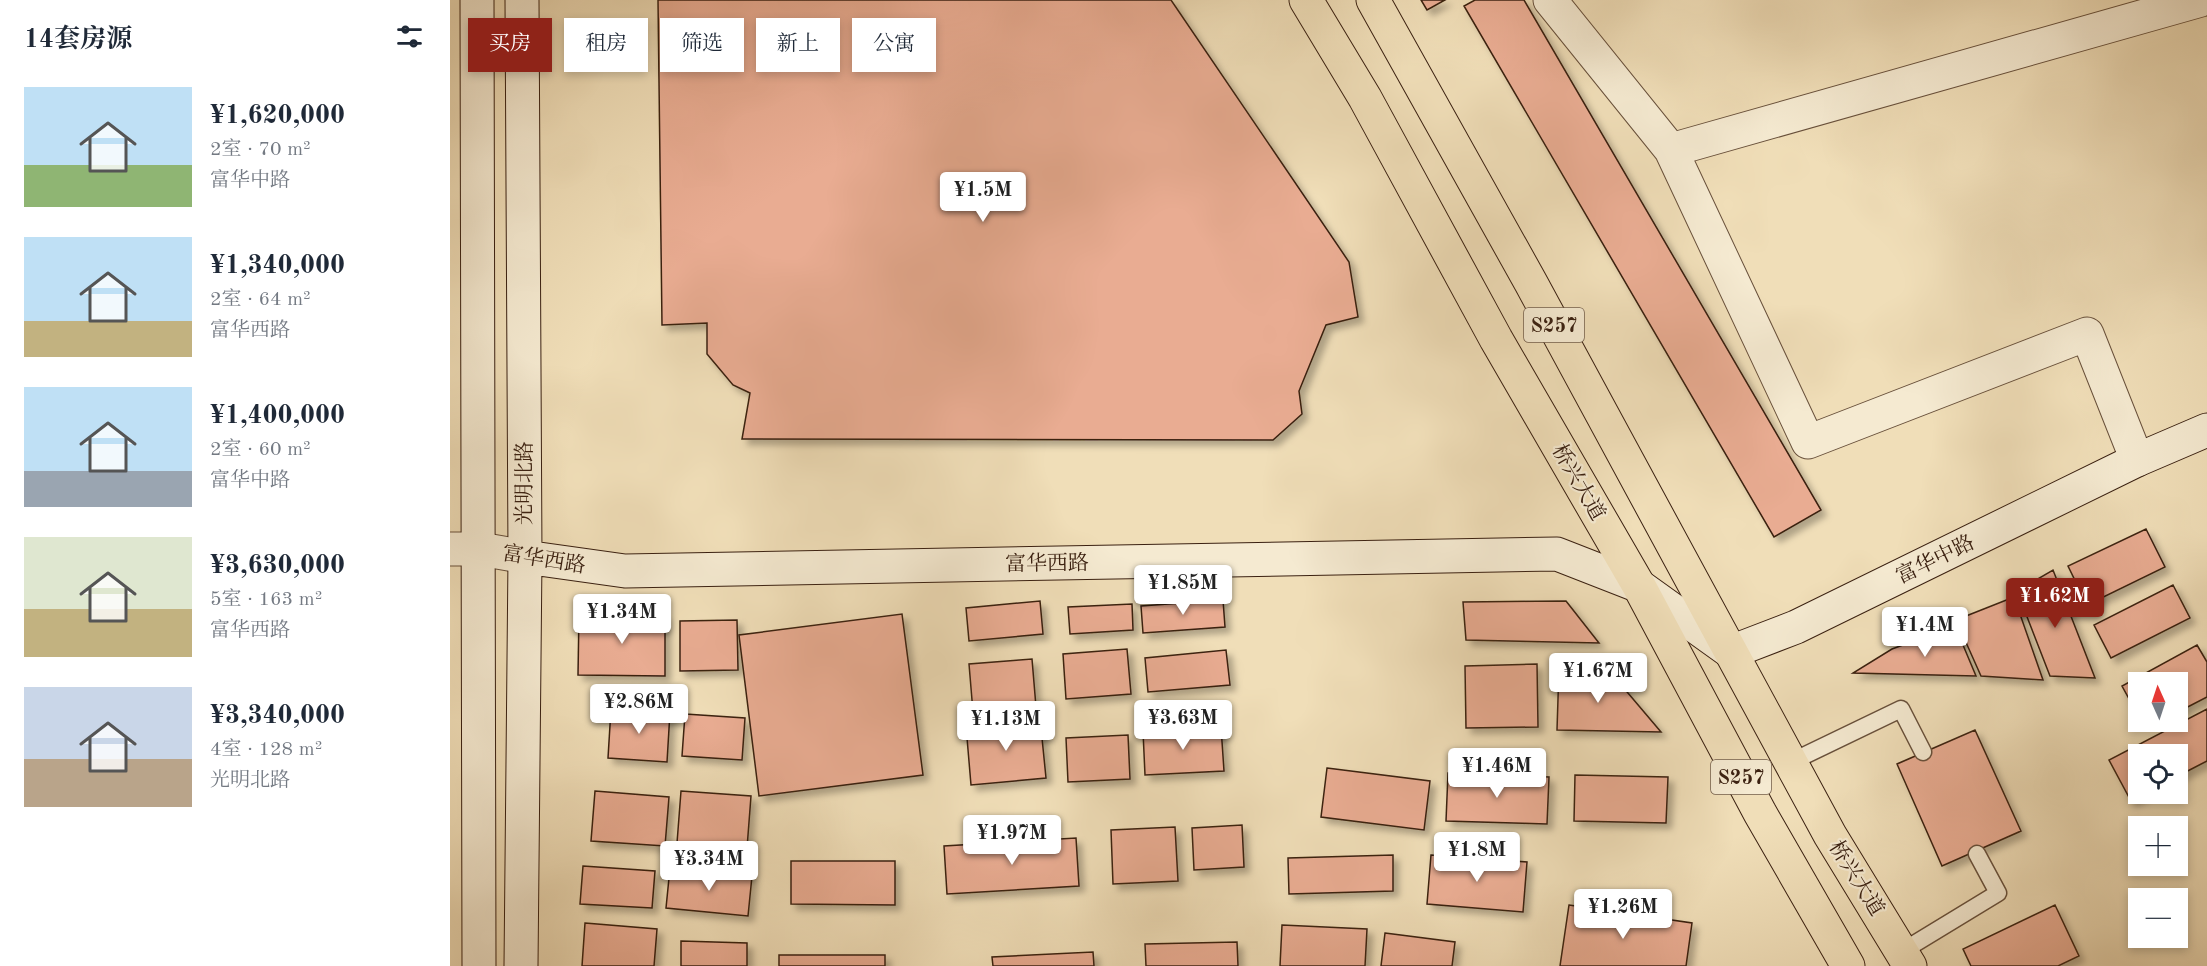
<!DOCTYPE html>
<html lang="zh">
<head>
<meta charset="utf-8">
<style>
	body { margin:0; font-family:"Old Standard TT","Noto Serif SC",serif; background:#f6f6f7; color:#1f2937; height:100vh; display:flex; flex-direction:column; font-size:22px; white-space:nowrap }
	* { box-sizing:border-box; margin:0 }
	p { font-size:20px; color:#747a83 }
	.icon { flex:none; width:33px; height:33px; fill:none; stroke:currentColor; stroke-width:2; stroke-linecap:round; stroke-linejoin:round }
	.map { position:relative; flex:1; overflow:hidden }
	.sheet { display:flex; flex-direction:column; background:#fff; width:450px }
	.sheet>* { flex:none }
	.hud { position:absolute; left:18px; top:18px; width:570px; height:54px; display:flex; gap:12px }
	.needle { width:39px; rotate:357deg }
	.controls { position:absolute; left:1678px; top:672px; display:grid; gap:12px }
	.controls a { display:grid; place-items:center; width:60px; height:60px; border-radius:0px; background:#fff; box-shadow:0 3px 9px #0003; font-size:30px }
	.price { position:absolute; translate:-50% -51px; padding:0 14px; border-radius:6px; background:#fff; color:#222; font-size:20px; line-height:39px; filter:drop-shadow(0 2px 3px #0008) }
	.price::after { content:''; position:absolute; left:50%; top:36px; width:18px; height:14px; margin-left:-9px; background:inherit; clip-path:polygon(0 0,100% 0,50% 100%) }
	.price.current { background:#8f2418; color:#fff }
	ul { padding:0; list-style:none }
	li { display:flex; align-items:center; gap:18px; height:150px; padding:0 24px }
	li span { display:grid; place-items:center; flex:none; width:168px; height:120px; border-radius:0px; color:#555 }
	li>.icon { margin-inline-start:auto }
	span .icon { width:72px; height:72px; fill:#fffc; stroke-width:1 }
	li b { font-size:26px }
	h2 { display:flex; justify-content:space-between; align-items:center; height:72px; padding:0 24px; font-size:26px }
	.chip { padding:0 21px; border-radius:0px; background:#fff; box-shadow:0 3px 9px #0003; font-size:21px; line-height:54px }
	.chip.current { background:#8f2418; color:#fff }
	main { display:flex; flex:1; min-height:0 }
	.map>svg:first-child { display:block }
	.building { fill:#e9ac92; stroke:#3a2011; stroke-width:1.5; filter:url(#shadow) }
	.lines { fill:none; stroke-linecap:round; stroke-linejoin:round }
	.lane-casing { stroke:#68503b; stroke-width:19 }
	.street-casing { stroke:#68503b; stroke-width:35 }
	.secondary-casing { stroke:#3a2011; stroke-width:35 }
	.primary-casing { stroke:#3a2011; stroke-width:35 }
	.lane { stroke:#f5ead1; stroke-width:16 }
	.street { stroke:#f5ead1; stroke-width:33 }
	.secondary { stroke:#f5ead1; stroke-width:33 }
	.primary { stroke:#f0deb8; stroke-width:33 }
	.labels { text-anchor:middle; stroke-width:4.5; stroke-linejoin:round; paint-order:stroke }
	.shield { fill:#f5ead1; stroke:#725d4b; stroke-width:1.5 }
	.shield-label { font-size:20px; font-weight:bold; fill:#3a2011 }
	.street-label { font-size:21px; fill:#3a2011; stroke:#f5ead1 }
</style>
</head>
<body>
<main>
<section class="sheet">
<h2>14套房源<svg class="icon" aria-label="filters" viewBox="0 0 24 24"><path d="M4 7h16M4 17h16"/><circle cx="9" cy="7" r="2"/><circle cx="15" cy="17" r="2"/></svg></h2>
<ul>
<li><span style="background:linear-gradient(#bfe0f5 65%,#8fb573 0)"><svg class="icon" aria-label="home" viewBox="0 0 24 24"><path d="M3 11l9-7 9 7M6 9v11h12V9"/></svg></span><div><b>¥1,620,000</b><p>2室 · 70 m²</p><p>富华中路</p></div></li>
<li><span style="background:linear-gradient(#bfe0f5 70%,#c2b280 0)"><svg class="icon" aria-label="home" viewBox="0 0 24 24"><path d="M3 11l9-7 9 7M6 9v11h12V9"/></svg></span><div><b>¥1,340,000</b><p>2室 · 64 m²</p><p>富华西路</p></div></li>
<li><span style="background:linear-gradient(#bfe0f5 70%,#9aa5b1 0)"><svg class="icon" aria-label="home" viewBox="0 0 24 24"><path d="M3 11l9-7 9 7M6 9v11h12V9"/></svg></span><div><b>¥1,400,000</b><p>2室 · 60 m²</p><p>富华中路</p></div></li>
<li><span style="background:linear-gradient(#dfe7d0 60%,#c2b280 0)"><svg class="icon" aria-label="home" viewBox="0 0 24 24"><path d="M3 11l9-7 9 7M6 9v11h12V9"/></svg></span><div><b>¥3,630,000</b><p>5室 · 163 m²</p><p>富华西路</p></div></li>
<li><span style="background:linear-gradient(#c9d6e8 60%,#b9a48a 0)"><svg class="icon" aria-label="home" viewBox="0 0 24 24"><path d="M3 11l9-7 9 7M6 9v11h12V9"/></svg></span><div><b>¥3,340,000</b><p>4室 · 128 m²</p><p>光明北路</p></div></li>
</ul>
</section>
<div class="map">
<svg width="1757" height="966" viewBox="0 0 1757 966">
	<defs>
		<filter id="shadow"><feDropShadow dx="5.5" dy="5.5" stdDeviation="3" flood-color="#0004"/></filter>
	</defs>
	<rect width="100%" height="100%" fill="#f0deb8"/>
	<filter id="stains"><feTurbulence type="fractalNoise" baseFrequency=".00333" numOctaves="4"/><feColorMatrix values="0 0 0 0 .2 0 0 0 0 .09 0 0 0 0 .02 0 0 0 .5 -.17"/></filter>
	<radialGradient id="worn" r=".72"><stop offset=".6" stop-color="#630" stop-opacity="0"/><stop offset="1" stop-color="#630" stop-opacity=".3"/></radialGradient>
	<path class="building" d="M208,0H721L899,262L908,317L876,325L849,391L852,414L823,440L292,439L300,393L283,385L257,354V323L212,325Z
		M971,0H995L977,10Z
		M1025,0H1074L1371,510L1324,537L1014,6Z
		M1696,529L1715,567L1637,605L1618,566Z
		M1603,570L1645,678L1600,676L1567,591Z
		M1723,585L1740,618L1661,658L1644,625Z
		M1564,597L1593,680L1531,676L1506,620Z
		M773,600L775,627L693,633L691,606Z
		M590,601L593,634L519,641L516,608Z
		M1116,601L1149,643L1016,640L1013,602Z
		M682,604L683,630L620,634L618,607Z
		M129,614L215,615V676L128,675Z
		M452,614L473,775L309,796L289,635Z
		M287,620L288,670L230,671V621Z
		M1505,626L1526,676L1403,673L1442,649Z
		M1747,645L1757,662V697L1728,712V682H1689V717L1672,686Z
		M677,649L681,694L616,699L613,654Z
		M776,650L780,685L698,692L695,658Z
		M582,659L586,707L523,712L519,664Z
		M1087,664L1088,727L1016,728L1015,666Z
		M1109,668L1161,673L1211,732L1107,730Z
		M161,709L220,712L217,762L158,758Z
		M1757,709V761L1728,776V754H1689V794H1695L1681,801L1659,760Z
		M235,714L295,718L292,760L232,756Z
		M590,718L596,778L521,785L516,726Z
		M771,727L774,771L695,775L693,731Z
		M1525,730L1571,831L1492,866L1447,764Z
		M678,735L680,779L618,782L616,738Z
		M877,768L980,781L974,830L871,817Z
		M998,773L1099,777L1097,824L996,821Z
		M1125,775L1218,777L1216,823L1124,821Z
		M145,791L219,797L215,846L141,841Z
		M231,791L301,796L297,848L227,843Z
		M792,825L794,867L744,870L742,828Z
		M725,827L728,881L663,884L661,830Z
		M626,838L629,886L497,894L494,846Z
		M943,855V891L839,894L838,858Z
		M981,855L1077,862L1073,912L977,904Z
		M341,861H445V905L341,904Z
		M133,866L205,871L202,908L130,904Z
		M220,868L302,876L298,916L216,908Z
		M1119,905L1242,923L1236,966H1110Z
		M1605,905L1629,956L1608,966H1521L1513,949Z
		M135,923L207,929L204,966H132Z
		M832,925L917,929L915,966H830Z
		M935,933L1005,942L1002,966H931Z
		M231,941L297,943V966H231Z
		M787,942L788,966H696L695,944Z
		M643,952L644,966H543L542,957Z
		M329,955H435V966H329Z"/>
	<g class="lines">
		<g class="lane-casing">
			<path id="lane" d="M1341,762L1451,709L1473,752
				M1451,952L1548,893L1527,854"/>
		</g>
		<g class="street-casing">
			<path id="street" d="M1100,0L1221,150L1358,442L1637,334L1687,460
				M1221,150L1751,0
				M0,549H30L75,557"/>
		</g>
		<g class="secondary-casing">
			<path id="secondary" d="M27,0L29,966
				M75,557L175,571L1107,554L1189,586L1281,652L1346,627L1687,460L1757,430
				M71,966L75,557L72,0"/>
		</g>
		<g class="primary-casing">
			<path id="primary" d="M856,0L915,98L1046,339L1189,586L1310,813L1398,966
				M923,0L1081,283L1380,835L1460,966"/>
		</g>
		<use href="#lane" class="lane"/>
		<use href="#street" class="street"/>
		<use href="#secondary" class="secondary"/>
		<use href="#primary" class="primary"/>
	</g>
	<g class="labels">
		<g class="shield">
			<rect x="1074" y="308" width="60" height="34" rx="4.5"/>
			<rect x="1261" y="760" width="60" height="34" rx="4.5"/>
		</g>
		<g class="shield-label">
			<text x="1104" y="332">S257</text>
			<text x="1291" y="784">S257</text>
		</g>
		<g class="street-label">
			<text transform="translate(1129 482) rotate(60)" y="7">桥兴大道</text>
			<text transform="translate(74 483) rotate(-90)" y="7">光明北路</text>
			<text transform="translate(94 559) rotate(9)" y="7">富华西路</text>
			<text transform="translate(1485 559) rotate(-26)" y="7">富华中路</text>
			<text transform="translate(597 563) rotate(-1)" y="7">富华西路</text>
			<text transform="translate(1407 878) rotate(58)" y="7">桥兴大道</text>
		</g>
	</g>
	<rect width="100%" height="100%" filter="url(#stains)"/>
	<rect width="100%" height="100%" fill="url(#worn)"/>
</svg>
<div class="controls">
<a><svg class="needle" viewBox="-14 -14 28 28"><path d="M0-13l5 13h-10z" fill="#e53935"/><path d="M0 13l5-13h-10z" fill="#747a83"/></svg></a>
<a><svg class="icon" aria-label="locate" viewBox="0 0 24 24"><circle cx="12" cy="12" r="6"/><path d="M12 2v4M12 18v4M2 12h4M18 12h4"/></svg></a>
<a>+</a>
<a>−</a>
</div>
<b class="price" style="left:533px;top:223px">¥1.5M</b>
<b class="price" style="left:733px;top:616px">¥1.85M</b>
<b class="price current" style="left:1605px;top:629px">¥1.62M</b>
<b class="price" style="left:172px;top:645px">¥1.34M</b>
<b class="price" style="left:1475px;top:658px">¥1.4M</b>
<b class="price" style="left:1148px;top:704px">¥1.67M</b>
<b class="price" style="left:189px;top:735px">¥2.86M</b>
<b class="price" style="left:733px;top:751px">¥3.63M</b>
<b class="price" style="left:556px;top:752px">¥1.13M</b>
<b class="price" style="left:1047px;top:799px">¥1.46M</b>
<b class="price" style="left:562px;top:866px">¥1.97M</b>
<b class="price" style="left:1027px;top:883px">¥1.8M</b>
<b class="price" style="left:259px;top:892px">¥3.34M</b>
<b class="price" style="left:1173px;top:940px">¥1.26M</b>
<div class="hud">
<a class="chip current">买房</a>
<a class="chip">租房</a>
<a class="chip">筛选</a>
<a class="chip">新上</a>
<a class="chip">公寓</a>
</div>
</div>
</main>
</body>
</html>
